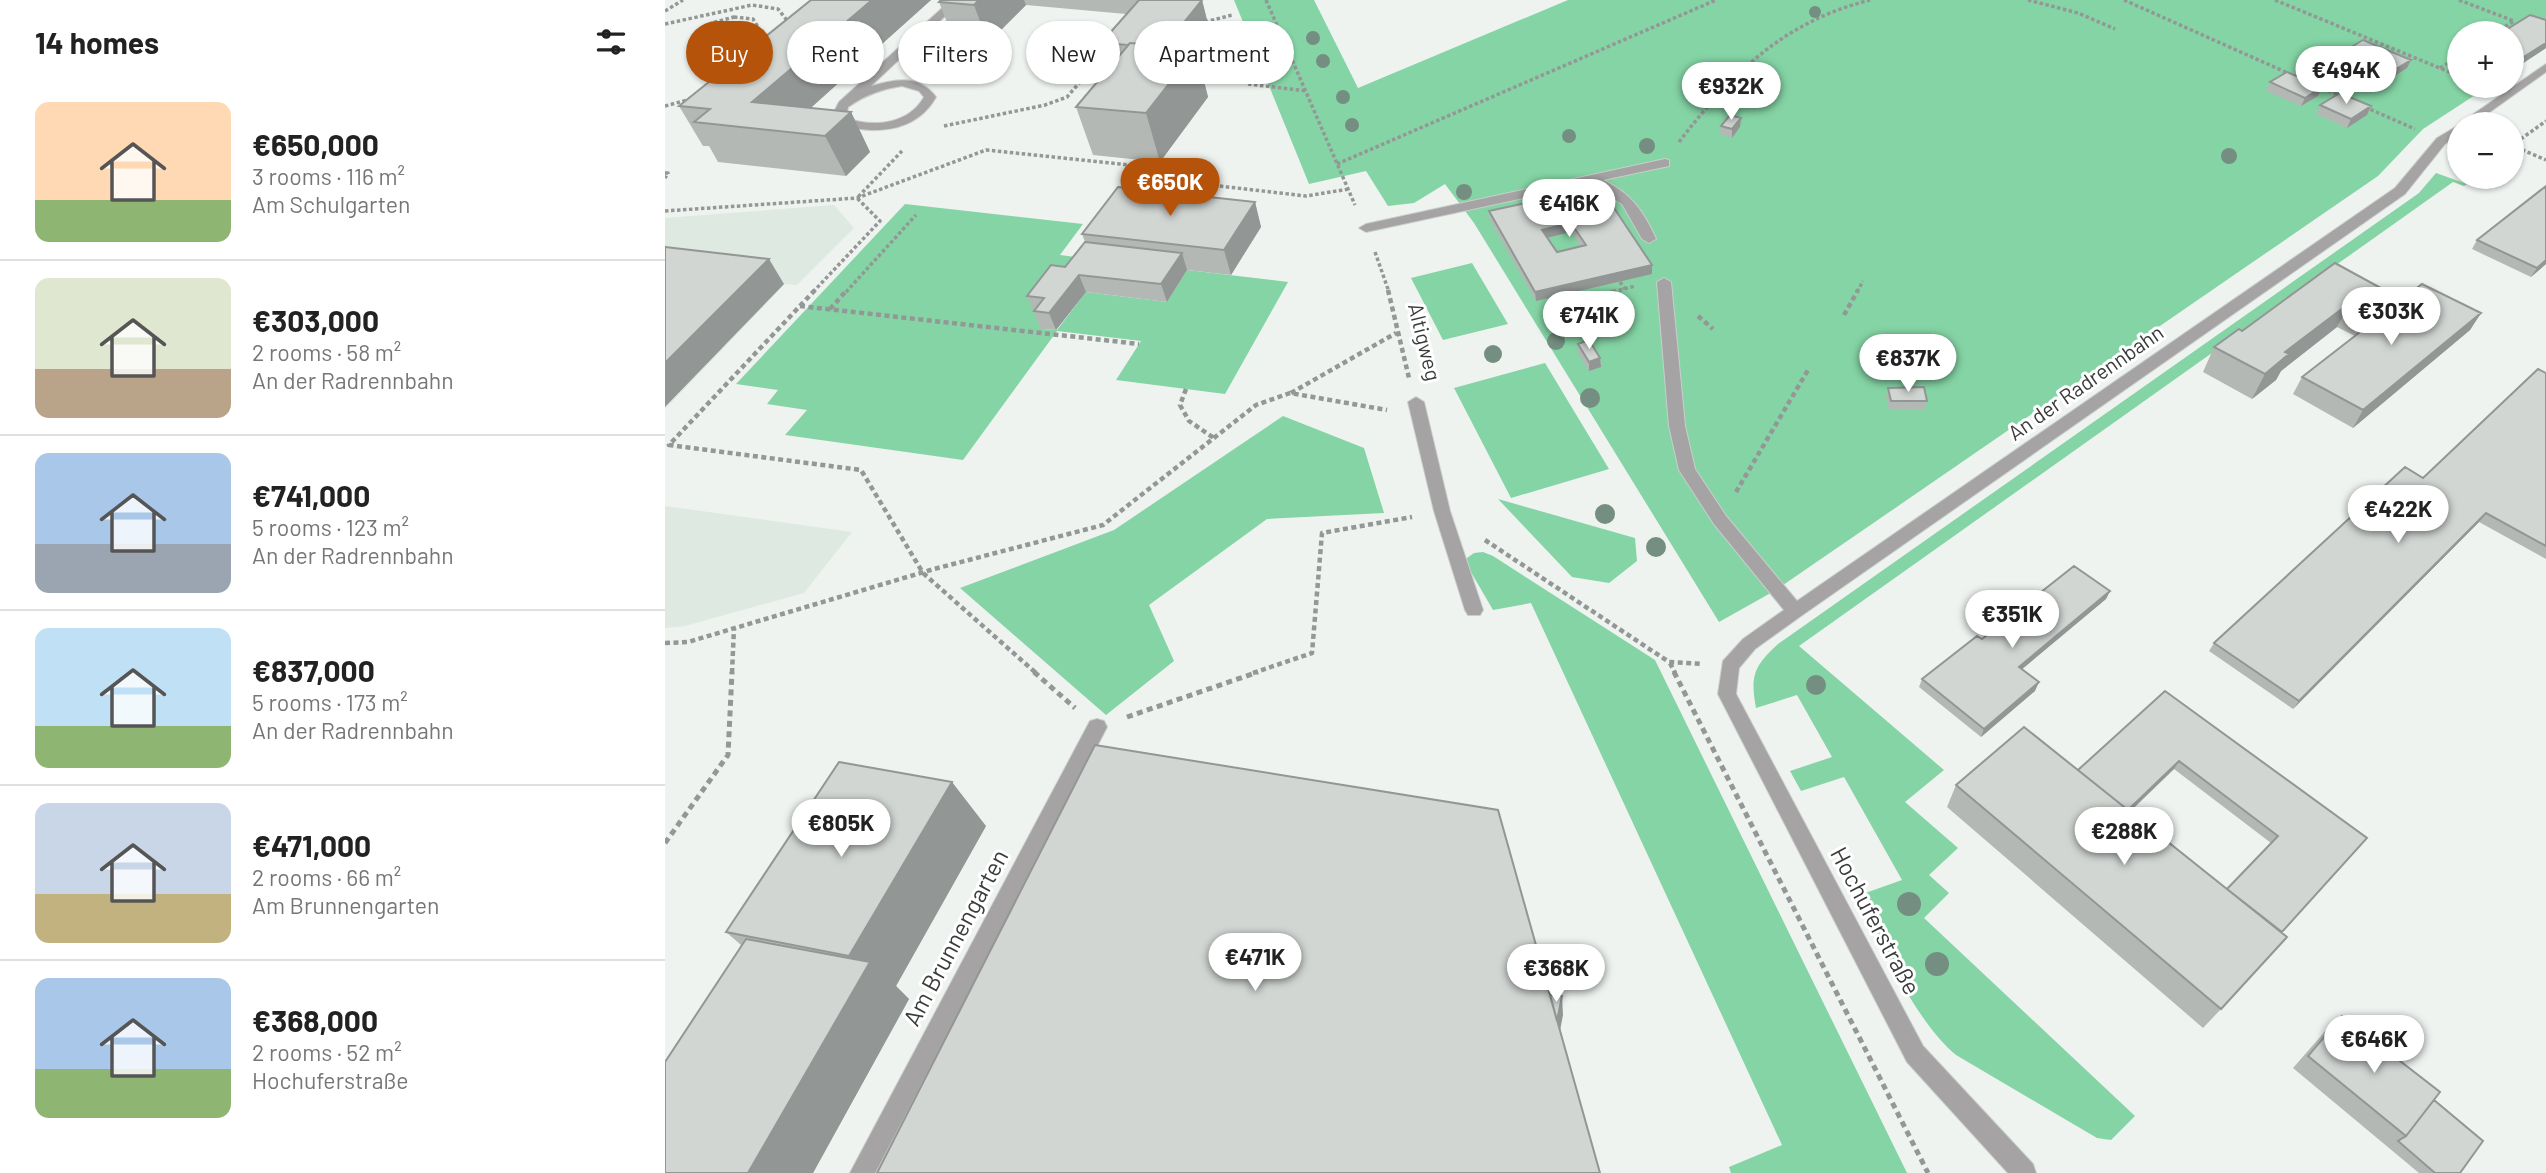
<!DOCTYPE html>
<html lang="en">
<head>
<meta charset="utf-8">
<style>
	body { margin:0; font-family:Barlow,sans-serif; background:#f2f2f2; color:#222; height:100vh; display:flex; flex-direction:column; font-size:26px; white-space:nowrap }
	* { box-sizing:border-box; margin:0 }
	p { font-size:23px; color:#767676 }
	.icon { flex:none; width:38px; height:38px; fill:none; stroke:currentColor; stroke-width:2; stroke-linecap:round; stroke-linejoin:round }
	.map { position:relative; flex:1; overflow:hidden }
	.panel { display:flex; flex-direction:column; background:#fff; width:665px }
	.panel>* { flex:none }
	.banner { position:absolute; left:21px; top:21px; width:665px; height:63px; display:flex; gap:14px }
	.tools { position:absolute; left:1782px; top:21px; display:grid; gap:14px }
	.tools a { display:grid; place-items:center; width:77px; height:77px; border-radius:50%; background:#fff; box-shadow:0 2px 5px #0004; font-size:35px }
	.price { position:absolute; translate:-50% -60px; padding:0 16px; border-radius:24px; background:#fff; color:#222; font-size:23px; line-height:46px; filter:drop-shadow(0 2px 4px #0008) }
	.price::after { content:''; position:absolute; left:50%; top:42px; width:21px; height:16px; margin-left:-10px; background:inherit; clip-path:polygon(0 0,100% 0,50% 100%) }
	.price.current { background:#b45309; color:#fff }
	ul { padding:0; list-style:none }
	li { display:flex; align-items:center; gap:21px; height:175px; padding:0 35px }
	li+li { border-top:2px solid #e0e0e0 }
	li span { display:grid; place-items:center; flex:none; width:196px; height:140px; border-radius:14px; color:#555 }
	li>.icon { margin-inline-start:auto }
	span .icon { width:84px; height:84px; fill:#fffc; stroke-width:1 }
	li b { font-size:30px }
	h2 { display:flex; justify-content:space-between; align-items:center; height:84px; padding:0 35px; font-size:30px }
	.tag { padding:0 24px; border-radius:32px; background:#fff; box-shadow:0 2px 5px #0004; font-size:24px; line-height:63px }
	.tag.current { background:#b45309; color:#fff }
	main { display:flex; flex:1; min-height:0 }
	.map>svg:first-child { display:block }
	.built { fill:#dde9e1 }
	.green { fill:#85d4a5 }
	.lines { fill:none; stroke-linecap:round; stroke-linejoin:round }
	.minor-casing { stroke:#cacecc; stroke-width:2 }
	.path-far2 { stroke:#939795; stroke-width:3.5; stroke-dasharray:3.5 2.5; stroke-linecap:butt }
	.path-far1 { stroke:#939795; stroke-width:4.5; stroke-dasharray:5 3.5; stroke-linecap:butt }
	.path { stroke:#939795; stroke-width:5; stroke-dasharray:6 4.5; stroke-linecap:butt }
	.minor { fill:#a5a3a4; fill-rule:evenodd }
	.tree { fill:#748f81 }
	.wall { fill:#b4b8b5; fill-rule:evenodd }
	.shaded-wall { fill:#929694 }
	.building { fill:#d1d6d3; stroke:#929694; stroke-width:2; fill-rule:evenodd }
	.labels { text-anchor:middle; stroke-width:6; stroke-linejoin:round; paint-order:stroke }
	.street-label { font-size:21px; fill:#3a3c3b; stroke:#fff }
	.near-street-label { font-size:24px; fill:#3a3c3b; stroke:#fff }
</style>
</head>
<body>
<main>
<section class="panel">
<h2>14 homes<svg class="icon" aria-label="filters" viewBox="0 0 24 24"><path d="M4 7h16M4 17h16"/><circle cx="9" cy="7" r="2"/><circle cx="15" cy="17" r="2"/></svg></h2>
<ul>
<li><span style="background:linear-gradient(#ffd9b3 70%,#8fb573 0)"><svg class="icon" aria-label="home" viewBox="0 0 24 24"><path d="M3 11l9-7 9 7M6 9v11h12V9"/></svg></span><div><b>€650,000</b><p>3 rooms · 116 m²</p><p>Am Schulgarten</p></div></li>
<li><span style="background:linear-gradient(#dfe7d0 65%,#b9a48a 0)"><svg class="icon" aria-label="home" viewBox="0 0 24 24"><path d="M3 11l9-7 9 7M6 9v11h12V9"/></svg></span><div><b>€303,000</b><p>2 rooms · 58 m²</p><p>An der Radrennbahn</p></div></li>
<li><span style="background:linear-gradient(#a9c7e8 65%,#9aa5b1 0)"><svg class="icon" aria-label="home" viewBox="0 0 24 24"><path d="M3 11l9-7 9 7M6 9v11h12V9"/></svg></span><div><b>€741,000</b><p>5 rooms · 123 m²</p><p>An der Radrennbahn</p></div></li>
<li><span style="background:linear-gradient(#bfe0f5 70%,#8fb573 0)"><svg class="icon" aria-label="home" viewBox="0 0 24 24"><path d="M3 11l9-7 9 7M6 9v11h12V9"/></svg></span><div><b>€837,000</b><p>5 rooms · 173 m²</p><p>An der Radrennbahn</p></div></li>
<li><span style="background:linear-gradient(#c9d6e8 65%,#c2b280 0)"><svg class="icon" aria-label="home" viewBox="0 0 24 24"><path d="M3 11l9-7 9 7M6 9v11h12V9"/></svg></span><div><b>€471,000</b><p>2 rooms · 66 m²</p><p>Am Brunnengarten</p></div></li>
<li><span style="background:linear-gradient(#a9c7e8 65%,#8fb573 0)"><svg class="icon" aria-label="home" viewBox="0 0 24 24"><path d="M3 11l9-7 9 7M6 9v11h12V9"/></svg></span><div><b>€368,000</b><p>2 rooms · 52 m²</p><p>Hochuferstraße</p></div></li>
</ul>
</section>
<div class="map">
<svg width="1881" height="1173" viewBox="0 0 1881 1173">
	<rect width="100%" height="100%" fill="#eef3f0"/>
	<path class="built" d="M169,205L189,228L132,285L120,284L0,409V218Z
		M0,506L187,532L139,593L20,626L0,628Z"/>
	<path class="green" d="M569,0H649L693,88L903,0H1881V48L1846,71V33H1794V86H1824L1758,129L1713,176L1111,590L1054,622L809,223L780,184L749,203L723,206L701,171L644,184Z
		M1771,173L1802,184L1799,186L1788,182L1134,646L1279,770L1240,802L1293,848L1264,875L1284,893L1259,918L1470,1116L1446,1140L1432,1138L1291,1055C1248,1019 1219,946 1192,896L1237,880L1179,777L1136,791L1125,771L1167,757L1132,695L1091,708C1085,676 1089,666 1113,644L1754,193Z
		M240,204L418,224L395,255L426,259L377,329L392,330L421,292L502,302L522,270L623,282L560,394L451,380L476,341L392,331L298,460L120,435L142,410L102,404L113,390L71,384Z
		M807,263L843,324L778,340L746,278Z
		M880,363L944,469L846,498L789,388Z
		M618,416L699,448L719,513L602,519L484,605L509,661L441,715L295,588L449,530Z
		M833,499L970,538L972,561L944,583L907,577Z
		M818,552L828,556L990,660L1242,1173H1066L1064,1167L1117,1145L866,603L828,610L803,567L802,558L809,553Z"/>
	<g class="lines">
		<g class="minor-casing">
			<path id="minor" d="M286,0H297L206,86C230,79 254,74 271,97C251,133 207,136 172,123L168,114L174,102ZM237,86L254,91L259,97C244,124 209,128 181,118L183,107C200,95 217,89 237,86Z
				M1881,64V72L1808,124H1794Z
				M1794,125V135L1780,144L1740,194L1136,616L1090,649L1074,668L1071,694L1258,1046L1368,1164L1371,1173H1343L1242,1062L1053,694L1058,661L1078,639L1119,610L1049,524L1014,470L1004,426L992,282L999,278L1006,282L1020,426L1030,469L1061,516L1132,601L1730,188L1772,138Z
				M1000,159L1004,160V166L938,180C966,193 979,212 991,239L984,243L977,239L957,204L923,184L701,232L694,228L701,224Z
				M751,397L759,402L785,511L818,610L815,615H803L800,610L769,511L743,402Z
				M432,719L439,721L442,727L210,1173H185L425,721Z"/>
		</g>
		<path class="path-far2" d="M601,0L690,205
			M1363,0L1413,13L1450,29
			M1459,0L1625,74
			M1610,0L1794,76
			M1794,0L1849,21L1830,33
			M0,11L18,0
			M69,17L88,19L93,27L67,40L38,41L34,33L47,23Z
			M540,22L567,15
			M0,24L87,5L113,9L124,23
			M1775,68L1794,57
			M583,84L642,91
			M1652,86L1676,96
			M0,106L26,99
			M1700,107L1750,129
			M279,126L380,105L402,97L442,51
			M1014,142C1067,73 1118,22 1205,0
			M1846,145L1881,160
			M1846,146L1881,121
			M672,164L1051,0
			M0,173H3L0,178
			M0,211L192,198L321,150L522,171L537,184L641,196L684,189
			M710,252L724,292
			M955,282L960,289
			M148,292L215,221L192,198L237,151
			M181,292L251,215
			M948,292L970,286
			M1192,292L1198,281"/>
		<path class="path-far1" d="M150,290L4,445L196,470L258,573L371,673
			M723,290L744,378
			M893,296L899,305L955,290
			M135,306L474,344
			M165,309L182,290
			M1179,315L1193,290
			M1033,316L1048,329
			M521,389L515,405L524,421L549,438
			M626,393L731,333
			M1071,492L1143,370
			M820,540L1004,662L1037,664
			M0,643L23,642L269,569L438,525L591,405L625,393L722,410
			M1005,663L1010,673
			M67,673L69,628
			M588,673L647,653L657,533L747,517"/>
		<path class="path" d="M369,672L410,708
			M1009,672L1263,1173
			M462,717L593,672
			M0,843L63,755L67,672"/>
		<use href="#minor" class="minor"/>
	</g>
	<g class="tree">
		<circle cx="1150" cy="12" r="6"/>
		<circle cx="648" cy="38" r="7"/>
		<circle cx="658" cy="61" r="7"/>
		<circle cx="1037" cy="85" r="7"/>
		<circle cx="678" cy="97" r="7"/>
		<circle cx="687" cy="125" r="7"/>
		<circle cx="904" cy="136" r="7"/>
		<circle cx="982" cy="146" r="8"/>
		<circle cx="1564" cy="156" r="8"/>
		<circle cx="799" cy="192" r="8"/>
		<circle cx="891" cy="341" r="9"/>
		<circle cx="828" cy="354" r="9"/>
		<circle cx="925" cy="398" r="10"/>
		<circle cx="940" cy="514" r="10"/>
		<circle cx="991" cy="547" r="10"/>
		<circle cx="1151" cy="685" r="10"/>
		<circle cx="1244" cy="904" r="12"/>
		<circle cx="1272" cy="964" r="12"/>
	</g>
	<path class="wall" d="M146,0H266L145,108L186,112L205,152L181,176L53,162L44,146H38L14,106Z
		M276,0H537L548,44L534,62L543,97L495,162L428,155L411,107L444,68L436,43L461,14L361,5L323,43L289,40L274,2Z
		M1673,55L1746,60L1742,68L1717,84L1669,64Z
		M1605,82L1653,96L1636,106L1601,91Z
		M1655,105L1706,106L1702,115L1682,128L1651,114Z
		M1076,118L1075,127L1067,138L1055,134L1056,126Z
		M1881,186V264L1866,277L1807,249L1812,240Z
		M935,187L987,274L871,301L825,220L824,211ZM906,232L916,246L892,252L882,238Z
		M590,202L596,227L566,275L522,270L502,302L421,292L391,330L376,329L362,296L400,267L420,242L417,234Z
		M1670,263L1734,298L1730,304L1816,313L1805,330L1688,428L1628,394L1637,377L1690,336L1672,327L1616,371L1611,380L1587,399L1538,372L1549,347L1577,331Z
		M913,344L935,358L936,367L924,371L913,353Z
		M1881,373V559L1814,522L1628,709L1544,651L1549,643L1758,478Z
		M1223,388L1262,401L1260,409H1224L1221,397Z
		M1445,591L1441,599L1357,669L1370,691L1316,737L1254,687L1257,679L1317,639Z
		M1500,691L1702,838L1617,932L1556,1009L1538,1028L1282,807L1291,785L1413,770ZM1509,769L1606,843L1562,889L1465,812Z
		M321,826L231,986L244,999L148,1173H0L76,945L61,932Z
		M1677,1016L1769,1100L1795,1173H1754L1628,1068L1662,1029Z"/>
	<path class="shaded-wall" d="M207,0H266L119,132L87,102Z
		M314,0H359L361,5L323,43L309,5Z
		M537,0L548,44L534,62L543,97L495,162L481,113L498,49Z
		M1881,43V48L1846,71V65Z
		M1746,60L1742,68L1717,84L1721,75Z
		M1657,87L1653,96L1636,106L1640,98Z
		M1706,106L1702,115L1682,128L1686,119Z
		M186,112L205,152L181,176L160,136Z
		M1076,118L1075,127L1067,138V129Z
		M590,202L596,227L566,275L559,250Z
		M906,223V232L877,239V230Z
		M517,253L522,270L502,302L496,284Z
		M104,259L119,284L0,407V363Z
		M1881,260V264L1866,277L1872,268Z
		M987,265V274L871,301L870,292Z
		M414,275L421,292L391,330L384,313Z
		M1734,298L1719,323L1697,340L1712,315Z
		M1686,302L1672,327L1616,371L1611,380L1587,399L1600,374L1620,352Z
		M1816,313L1805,330L1688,428L1698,410Z
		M935,358L936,367L924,371V362Z
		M1821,513L1814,522L1628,709L1634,701Z
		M1445,591L1441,599L1350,675L1354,667Z
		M1374,682L1370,691L1316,737L1319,729Z
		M1514,761L1509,769L1446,829L1451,822Z
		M287,782L321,826L231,986L244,999L148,1173H83L200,971L184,956Z
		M897,996L898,1015L893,1041L892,1023Z"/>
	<path class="building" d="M146,0H207L87,102L186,112L160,136L29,122L45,109L14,106Z
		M276,0H314L309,5L274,2Z
		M474,0H537L500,46L465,43L463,45L436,43Z
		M1865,15L1881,20V43L1846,65V33H1836Z
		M1698,40L1746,60L1721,75L1673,55Z
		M465,43L531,49L481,113L411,107Z
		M1622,72L1657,87L1640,98L1605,82Z
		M1675,93L1706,106L1686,119L1655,105Z
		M1065,115L1076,118L1067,129L1056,126Z
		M1881,186V260L1872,268L1812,240Z
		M453,187L590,202L559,250L417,234Z
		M935,187L987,265L870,292L824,211ZM906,223L921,245L892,252L877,230Z
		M420,242L517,253L496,284L414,275L384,313L369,311L379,298L362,296L386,265L400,267Z
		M0,247L104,259L0,363Z
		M1670,263L1734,298L1712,315L1686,302L1620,352L1624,354L1600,374L1549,347L1574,329L1577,331Z
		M1757,284L1816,313L1698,410L1637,377Z
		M924,340L935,358L924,362L913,344Z
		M1873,369L1881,373V546L1821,513L1634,701L1549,643L1740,467L1758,478Z
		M1259,387L1262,401H1226L1223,388Z
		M1409,566L1445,591L1354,667L1374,682L1319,729L1257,679L1312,636L1317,639Z
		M1500,691L1702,838L1617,932L1562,889L1613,836L1514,761L1463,810L1413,770Z
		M1359,727L1622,937L1556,1009L1291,785Z
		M430,745L833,810L935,1173H212Z
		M174,762L287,782L184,956L61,932Z
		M81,939L205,962L83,1173H0V1062Z
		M885,995L897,996L892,1021Z
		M1677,1016L1775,1092L1741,1136L1643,1056Z
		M1769,1100L1818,1141L1795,1173H1770L1733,1141L1741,1136Z"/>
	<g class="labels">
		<g class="street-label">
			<text transform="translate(759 342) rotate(76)" y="7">Altigweg</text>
			<text transform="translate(1421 383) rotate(-35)" y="7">An der Radrennbahn</text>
		</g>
		<g class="near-street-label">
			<text transform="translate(1210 921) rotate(62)" y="8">Hochuferstraße</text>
			<text transform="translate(291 938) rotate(-62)" y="8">Am Brunnengarten</text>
		</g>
	</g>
</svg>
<div class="tools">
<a>+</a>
<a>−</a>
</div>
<b class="price" style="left:1681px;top:106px">€494K</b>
<b class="price" style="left:1066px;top:122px">€932K</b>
<b class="price current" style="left:505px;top:218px">€650K</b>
<b class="price" style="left:904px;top:239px">€416K</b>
<b class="price" style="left:1726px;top:347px">€303K</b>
<b class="price" style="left:924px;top:351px">€741K</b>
<b class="price" style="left:1243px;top:394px">€837K</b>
<b class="price" style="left:1733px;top:545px">€422K</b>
<b class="price" style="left:1347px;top:650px">€351K</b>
<b class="price" style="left:176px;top:859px">€805K</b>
<b class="price" style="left:1459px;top:867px">€288K</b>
<b class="price" style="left:590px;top:993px">€471K</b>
<b class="price" style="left:891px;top:1004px">€368K</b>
<b class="price" style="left:1709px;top:1075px">€646K</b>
<div class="banner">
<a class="tag current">Buy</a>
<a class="tag">Rent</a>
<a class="tag">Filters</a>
<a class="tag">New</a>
<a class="tag">Apartment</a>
</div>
</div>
</main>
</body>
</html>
